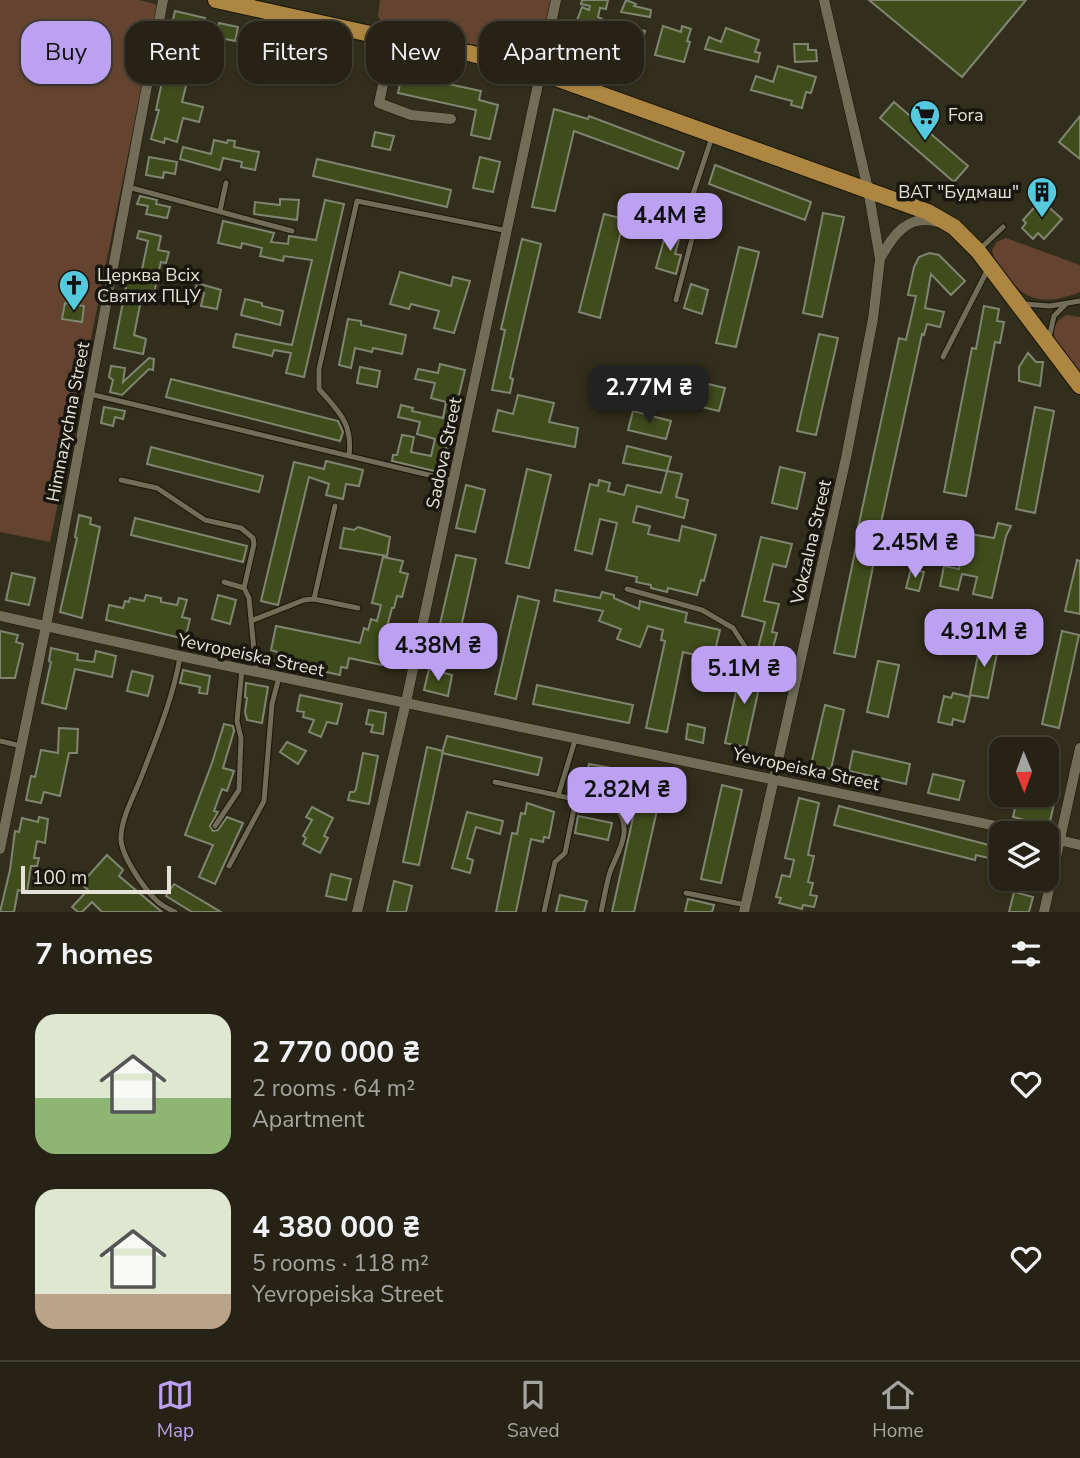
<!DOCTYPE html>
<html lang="en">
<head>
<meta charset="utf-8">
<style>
	body { margin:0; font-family:"Nunito Sans",sans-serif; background:#2e2a1e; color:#f1f3f6; height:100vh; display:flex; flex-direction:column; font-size:26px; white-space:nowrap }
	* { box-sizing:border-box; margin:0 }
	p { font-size:23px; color:#a4a4a0 }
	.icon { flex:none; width:38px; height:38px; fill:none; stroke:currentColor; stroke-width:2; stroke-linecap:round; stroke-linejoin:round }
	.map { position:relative; height:912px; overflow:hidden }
	.drawer { display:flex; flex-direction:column; background:#262215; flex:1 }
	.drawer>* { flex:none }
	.banner { position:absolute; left:21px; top:21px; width:700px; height:63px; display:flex; gap:14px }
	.needle { width:46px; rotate:179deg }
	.fabs { position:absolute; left:989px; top:737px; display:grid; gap:14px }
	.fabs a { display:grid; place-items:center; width:70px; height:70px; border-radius:14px; background:#262215; box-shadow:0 2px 5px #0004,0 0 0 2px #423f34; font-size:35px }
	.scale { position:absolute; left:21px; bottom:18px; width:150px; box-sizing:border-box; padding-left:7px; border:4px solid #e5e3d8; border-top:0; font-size:19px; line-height:24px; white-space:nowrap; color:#e5e3d8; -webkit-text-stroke:5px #18160e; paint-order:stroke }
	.price { position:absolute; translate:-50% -60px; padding:0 16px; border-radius:14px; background:#bca0f2; color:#111; font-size:23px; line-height:46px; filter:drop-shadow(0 2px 4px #0008) }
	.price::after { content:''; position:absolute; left:50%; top:42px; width:21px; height:16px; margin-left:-10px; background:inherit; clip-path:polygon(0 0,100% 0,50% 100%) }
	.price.active { background:#222; color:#fff }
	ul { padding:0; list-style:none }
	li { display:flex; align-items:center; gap:21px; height:175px; padding:0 35px }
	li span { display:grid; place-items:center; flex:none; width:196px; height:140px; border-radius:21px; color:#555 }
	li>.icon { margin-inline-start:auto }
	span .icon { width:84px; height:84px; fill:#fffc; stroke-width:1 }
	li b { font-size:30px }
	h2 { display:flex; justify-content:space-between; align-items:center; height:84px; padding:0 35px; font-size:30px }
	.tag { padding:0 24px; border-radius:21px; background:#262215; box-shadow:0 2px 5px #0004,0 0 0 2px #423f34; font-size:24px; line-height:63px }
	.tag.active { background:#bca0f2; color:#111 }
	.tab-bar { display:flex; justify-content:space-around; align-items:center; height:98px; border-top:2px solid #423f34; background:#262215; font-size:19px; color:#a4a4a0 }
	.tab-bar a { display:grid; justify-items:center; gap:4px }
	.tab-bar .active { color:#bca0f2 }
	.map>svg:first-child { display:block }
	.green { fill:#644430 }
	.building { fill:#414c1c; stroke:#7f8571; stroke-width:2 }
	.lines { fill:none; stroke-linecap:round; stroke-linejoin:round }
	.lane-casing { stroke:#1a1606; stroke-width:7 }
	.street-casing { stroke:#1a1606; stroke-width:11 }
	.primary-casing { stroke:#1a1606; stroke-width:18 }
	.lane { stroke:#716d59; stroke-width:5 }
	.street { stroke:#716d59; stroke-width:10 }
	.primary { stroke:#ad8642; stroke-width:16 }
	.labels { text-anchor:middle; stroke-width:7; stroke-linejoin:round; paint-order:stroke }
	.poi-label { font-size:18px; fill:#e5e3d8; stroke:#18160e; text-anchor:start }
	.street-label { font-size:18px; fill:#e5e3d8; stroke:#18160e }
</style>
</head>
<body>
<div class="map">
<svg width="1080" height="912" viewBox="0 0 1080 912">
	<rect width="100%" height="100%" fill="#322e1c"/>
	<path class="green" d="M0,0H139L158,5L50,542L0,532Z
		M380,0H553L537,61L476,45L383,27L378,15Z
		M1006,238L1080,265V292C1051,303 1030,305 1009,279C1001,269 995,262 992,250L997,242Z
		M1066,315L1080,317V372C1065,356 1038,331 1066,315Z"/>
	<path class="building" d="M582,0H608L606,9L600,8L598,17L602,19L598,32L576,23L582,7L589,10L590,6L581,4Z
		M626,0L636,4L634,6L651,10L650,17L621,12Z
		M869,0H1026L962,77Z
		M175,11L205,18L202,33L190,30V34L171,29Z
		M219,23L238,27L235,41L216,37Z
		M616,23L645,31L642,42L638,41L637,45L612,36Z
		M663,26L681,32L682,26L691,29L687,41L690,42L684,62L655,55Z
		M726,28L759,40L755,52L760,53L758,62L705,49L709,37L721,42Z
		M260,29L324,45L318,60L276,52L275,60L257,57L256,63L247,61L251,44L257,45Z
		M794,44H808V50H816L817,61L795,62Z
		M166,63L181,67L182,63L194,66L192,75L189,74L182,102L203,107L199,122L183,118L177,142L165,138L164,143L151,139L159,110H156Z
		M778,66L816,77L811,93L806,92L802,108L791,105L792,101L751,90L756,76L773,82Z
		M402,74L481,91L479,100L498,105L490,139L471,135L476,110L398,93Z
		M894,102L968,166L954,182L880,118Z
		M554,109L588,119L589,116L684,152L678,169L574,131L555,211L532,207Z
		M1080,116V159L1059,142Z
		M375,132L394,136L390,150L372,146Z
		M214,140L227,143L228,140L235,141L234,147L259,152L255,170L241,167L242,162L223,158L220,170L180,159L183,147L211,154Z
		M149,157L177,162L175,174L164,172L163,178L146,175Z
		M480,157L500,162L493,192L473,188Z
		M317,159L451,190L447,207L313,176Z
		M715,165L811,202L805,220L709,184Z
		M140,196L157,200L156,204L170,207L167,218L146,214L148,206L137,204Z
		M280,199L299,200L297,220L254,214L255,202L280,205Z
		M325,200L344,204L304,377L286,373L291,353L274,350L272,356L233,347L236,334L292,345L312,260L284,256L283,261L260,256L262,248L242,243L241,248L218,243L223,221L274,233L271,242L288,244L289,236L316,240Z
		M1041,200L1062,219L1044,239L1038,233L1033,239L1022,228L1026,223L1023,220Z
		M823,213L844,217L822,317L803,313Z
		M604,214L624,219L600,318L579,312Z
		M667,229L681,233L675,254L681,255L676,274L656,268Z
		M139,231L161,236L158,250L169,252L166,263L161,262L159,270L153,298L142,295L134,335L146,339L143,354L114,348L128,276L140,279L148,241L137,238Z
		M522,239L541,244L510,378L513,379L510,393L492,390L505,330L501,329Z
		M739,247L759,252L736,347L716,343Z
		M929,253L939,255L965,281L951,295L931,274L925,308L944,312L940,327L927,324L924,335L922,334L879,532L858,528L899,338L906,340L916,296L908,295L914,267L919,257Z
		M400,272L451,286L453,277L470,281L454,333L434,328L439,311L411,304L409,309L390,304Z
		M197,283L221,290L217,309L201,306L204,293L195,291Z
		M691,284L708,290L702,314L684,308Z
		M245,299L262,303V306L283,311L280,325L241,315Z
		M65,303L84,306L82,322L62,319Z
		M984,306L999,309L997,321L1004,322L1000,343L995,342L966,496L944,492L972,348L976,349Z
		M348,319L361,321V325L406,335L402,354L373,348L372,352L355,348L351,368L339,365Z
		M819,334L838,338L816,435L797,431Z
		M1028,353L1036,362H1043L1040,386L1019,381V367Z
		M149,358L154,359L153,370L149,369L122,395L110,392L113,380L109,377L111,366L125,368L123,382Z
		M440,364L465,370L446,448L449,449L443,473L392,461L393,455H397L402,435L414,437L411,452L431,456L435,439L417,434L420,422L398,417L401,405L413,408L412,411L443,418L446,402L431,398L435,383L415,379L418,369L438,373Z
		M360,367L380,371L377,387L357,383Z
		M645,369L725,388L719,411L639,392Z
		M171,379L338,421L343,432L340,441L166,397Z
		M518,395L554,403L549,422L578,428L575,447L493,431L498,410L513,414Z
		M104,407L125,411L123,419L115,417L113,426L101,423Z
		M1035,407L1054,411L1035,513L1016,509Z
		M633,411L671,421L666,439L628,430Z
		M627,446L671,457L667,471L623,463Z
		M151,447L263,476L259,492L147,464Z
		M326,461L363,470L359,486L346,484L343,499L326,495L329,484L309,477L278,605L261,601L294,462L324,469Z
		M780,467L805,473L797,509L772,503Z
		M527,469L551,475L529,568L506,563Z
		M667,471L682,474L676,497L688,500L684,518L637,506L633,522L650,526L648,534L679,541L682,526L716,535L704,581L701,580L697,595L668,588L667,592L651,588V585L636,582L637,577L606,570L617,523L600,519L592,554L575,550L590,484L598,486L599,480L610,483L608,491L624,495L627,485L661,493Z
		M466,485L485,490L475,532L456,528Z
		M79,515L91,518L90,524L100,527L82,618L60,612L77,538L75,537Z
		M135,518L247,546L243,562L131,535Z
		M998,523L1011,526L1006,536L992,598L973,594L977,577L962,574L958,590L940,586L944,566L959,569L962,554L949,551L953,531L994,538Z
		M358,527L390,537L387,556L340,548L344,528L354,530Z
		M761,537L792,544L786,567L773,564L764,601L779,604L772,632L777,633L771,655L757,652L765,622L742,616Z
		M856,547L876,551L855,657L834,653Z
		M456,555L476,559L455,655L434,650Z
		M383,557L403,561L400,572L408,574L402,597L397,596L394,608H392L381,649L386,650L382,665L349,658L347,668L341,667L340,675L275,661L277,652L271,650L276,626L360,643L364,628L368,630L371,619L377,621L381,605L372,603Z
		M1077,560L1080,561V614L1065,611Z
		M911,569L924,572L919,591L906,588Z
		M12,573L35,578L29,605L6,600Z
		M556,590L600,598L602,592L614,595V598L639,609L640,601L687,613L685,622L720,630L713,659L683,652L667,732L646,728L665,641L661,640L663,630L648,626L640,647L617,639L621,629L599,621L603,611L554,601Z
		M146,595L161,598V602L177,605L179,598L187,600L182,617L190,619L185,639L106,620L109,605L123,608L125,601L129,602L130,598L144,601Z
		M218,595L236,600L230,624L212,619Z
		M518,596L539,601L516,699L495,694Z
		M0,631L18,635L16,642L23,644L15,678H0Z
		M1062,631L1079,635L1059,728L1042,724Z
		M981,640L999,643L988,698L970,695Z
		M51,648L78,654L77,660L94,662L96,651L116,656L112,677L75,669L66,709L42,703L51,662L49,661Z
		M878,661L899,665L888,717L867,712Z
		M742,664L763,670L746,747L725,743Z
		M429,669L452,675L448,696L424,690Z
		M183,670L210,676L207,694L199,693L200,687L180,683Z
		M132,671L153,676L148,696L127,691Z
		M246,683L268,687L262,723L247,720L245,712L247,698L245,697Z
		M537,685L633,705L629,723L533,704Z
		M953,693L970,697L964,722L953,719L952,725L938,722L944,696L951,698Z
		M300,695L342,704L337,724L327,722L321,737L309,732L314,720L303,717L304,712L297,711Z
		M825,705L844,710L831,769L811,765Z
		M369,710L386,713L383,734L371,732L373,725L366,724Z
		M224,724L233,726L234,731L223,768L234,771L227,791L222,789L214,811L218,812L210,826L213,831L218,830L227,817L243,823L215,884L199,877L213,845L185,835L212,763Z
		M688,724L705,728L703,743L686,739Z
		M59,728L78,729L77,753H69L60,796L44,792L41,803L26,800L31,776L35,777L36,773L41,750L58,753Z
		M447,736L542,758L538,775L442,753Z
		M287,742L306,751L298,764L280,752Z
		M427,747L443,751L419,865L403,862Z
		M853,751L910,764L906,784L849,771Z
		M363,753L378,756L369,804L348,800L350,792H354L356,789Z
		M589,764L639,773L635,791L660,797L634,912H612L636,804L583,794Z
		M933,774L964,781L959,800L928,793Z
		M722,785L742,790L721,883L701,879Z
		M1018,794H1035L1055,799L1049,826L1013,817Z
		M799,798L819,803L808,855L814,856L808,882L813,883L810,895L817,896L814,907L803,905L802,909L779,903L781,898L776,897L782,875L790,877L794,860L785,858Z
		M527,803L554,812L549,838L544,837L543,842L531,839L516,912H496L512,833L517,834L521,813L525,814Z
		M839,806L989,845L990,843L1001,845V861L976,855L975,860L834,825Z
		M312,807L333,818L324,836L328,838L320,853L303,844L306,838L303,836L312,820L306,817Z
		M467,812L503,821L500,834L476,827L467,858L473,860L470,873L452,868Z
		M578,816L612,823L608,840L575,833Z
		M39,817L48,819L45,843L37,841L34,858H39L37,866H31L27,892L18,890L14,912H0L10,870L15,831L19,832L22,818L38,822Z
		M107,855L123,870L119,876L162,912H102L92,902L82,912H78L72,907L88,890L81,884Z
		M331,874L351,879L346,900L326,896Z
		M394,881L412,886L406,912H387Z
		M174,884L221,912H192L166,896Z
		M1014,892L1033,897L1029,912H1009Z
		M560,895L587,901L584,912H556Z
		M688,899L714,905L712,912H685Z"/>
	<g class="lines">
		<g class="lane-casing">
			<path id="lane" d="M128,187L292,231
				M220,211L226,183
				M980,249L1003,227
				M676,300L694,231L688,209L712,137
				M1025,304L1050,306L1080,301
				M1049,338L1054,316L1065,305
				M943,357L988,269
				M90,394L454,481
				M349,456C353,423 339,412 319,389V369L357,201L508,231
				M121,480L157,488L205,520L241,528L253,538L254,544L244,588
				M224,582L244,588L249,598L256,672
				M627,589L702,610L733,628L751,656L798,669
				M314,599L335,506
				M251,621L304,600L314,599L358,608
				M0,741L21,746
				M495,782L616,808C634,830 618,851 610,872C606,885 604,899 601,912
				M558,796L576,737
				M215,826L239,790L241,738L237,721L242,669
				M229,866L264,801L272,704L279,677
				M686,893L746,905
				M175,912C169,909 162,906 157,901C144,889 119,853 121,836C122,816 135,794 142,775C157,736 173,698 180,657
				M544,912L555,862L565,853L576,799"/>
		</g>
		<g class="street-casing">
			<path id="street" d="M393,39L379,103L411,115L451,119
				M880,259C892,236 908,213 938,222
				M0,616L180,656L1030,833
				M1046,837L1080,845
				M0,849L46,626L163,0
				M357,912L406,702L556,0
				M744,912L846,458L873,319L880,259L868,189L824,0
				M1044,912L1080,748"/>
		</g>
		<g class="primary-casing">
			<path id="primary" d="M216,0L393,39L469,53L539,72L928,212L954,227L978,251L1080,386"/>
		</g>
		<use href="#lane" class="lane"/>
		<use href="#street" class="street"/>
		<use href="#primary" class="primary"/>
	</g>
	<defs>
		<g id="supermarket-pin" transform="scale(1.575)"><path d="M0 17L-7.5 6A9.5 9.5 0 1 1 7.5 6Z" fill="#55cadf" stroke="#18160e"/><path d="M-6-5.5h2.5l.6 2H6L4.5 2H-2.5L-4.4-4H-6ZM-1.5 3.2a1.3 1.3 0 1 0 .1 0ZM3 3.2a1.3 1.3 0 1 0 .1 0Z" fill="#111"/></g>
		<g id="building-pin" transform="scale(1.575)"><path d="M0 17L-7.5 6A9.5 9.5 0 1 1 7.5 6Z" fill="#55cadf" stroke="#18160e"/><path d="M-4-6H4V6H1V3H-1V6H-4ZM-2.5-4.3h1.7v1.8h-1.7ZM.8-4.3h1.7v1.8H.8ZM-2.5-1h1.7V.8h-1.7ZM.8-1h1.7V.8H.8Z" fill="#111"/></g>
		<g id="church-pin" transform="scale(1.575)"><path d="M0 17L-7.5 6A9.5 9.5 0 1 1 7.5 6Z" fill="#55cadf" stroke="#18160e"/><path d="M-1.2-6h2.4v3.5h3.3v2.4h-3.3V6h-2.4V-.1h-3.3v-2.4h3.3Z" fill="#111"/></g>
	</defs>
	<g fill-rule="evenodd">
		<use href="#supermarket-pin" x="925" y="115"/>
		<use href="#building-pin" x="1042" y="192"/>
		<use href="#church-pin" x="74" y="285"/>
	</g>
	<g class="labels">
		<g class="poi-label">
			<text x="948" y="121">Fora</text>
			<text x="1019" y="198" text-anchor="end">ВАТ "Будмаш"</text>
			<text x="97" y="281">Церква Всіх<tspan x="97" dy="21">Святих ПЦУ</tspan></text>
		</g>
		<g class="street-label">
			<text transform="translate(68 422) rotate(-79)" y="6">Himnazychna Street</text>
			<text transform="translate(444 453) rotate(-78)" y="6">Sadova Street</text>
			<text transform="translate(811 542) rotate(-77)" y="6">Vokzalna Street</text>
			<text transform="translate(251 655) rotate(12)" y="6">Yevropeiska Street</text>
			<text transform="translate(806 769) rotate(12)" y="6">Yevropeiska Street</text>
		</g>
	</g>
</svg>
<div class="fabs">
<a><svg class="needle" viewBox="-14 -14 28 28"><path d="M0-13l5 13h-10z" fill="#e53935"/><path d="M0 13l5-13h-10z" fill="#a4a4a0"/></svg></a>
<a><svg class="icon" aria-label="layers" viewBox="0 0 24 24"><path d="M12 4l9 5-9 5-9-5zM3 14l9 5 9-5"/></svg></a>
</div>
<div class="scale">100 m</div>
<b class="price" style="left:670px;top:253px">4.4M ₴</b>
<b class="price active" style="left:649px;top:425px">2.77M ₴</b>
<b class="price" style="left:915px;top:580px">2.45M ₴</b>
<b class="price" style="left:984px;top:669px">4.91M ₴</b>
<b class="price" style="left:438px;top:683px">4.38M ₴</b>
<b class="price" style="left:744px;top:706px">5.1M ₴</b>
<b class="price" style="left:627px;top:827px">2.82M ₴</b>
<div class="banner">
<a class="tag active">Buy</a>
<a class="tag">Rent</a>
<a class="tag">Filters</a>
<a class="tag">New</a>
<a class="tag">Apartment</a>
</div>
</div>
<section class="drawer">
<h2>7 homes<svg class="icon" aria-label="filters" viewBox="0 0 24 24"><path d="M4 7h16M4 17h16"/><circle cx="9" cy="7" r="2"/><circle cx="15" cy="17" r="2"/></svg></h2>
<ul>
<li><span style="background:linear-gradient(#dfe7d0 60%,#8fb573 0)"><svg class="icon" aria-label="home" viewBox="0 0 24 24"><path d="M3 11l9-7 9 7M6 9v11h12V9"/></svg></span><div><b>2 770 000 ₴</b><p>2 rooms · 64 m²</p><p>Apartment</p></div><svg class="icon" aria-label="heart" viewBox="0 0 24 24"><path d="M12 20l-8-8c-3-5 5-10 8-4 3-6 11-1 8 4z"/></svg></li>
<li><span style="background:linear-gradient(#dfe7d0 75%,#b9a48a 0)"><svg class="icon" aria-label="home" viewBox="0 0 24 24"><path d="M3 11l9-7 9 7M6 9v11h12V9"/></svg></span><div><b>4 380 000 ₴</b><p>5 rooms · 118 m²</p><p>Yevropeiska Street</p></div><svg class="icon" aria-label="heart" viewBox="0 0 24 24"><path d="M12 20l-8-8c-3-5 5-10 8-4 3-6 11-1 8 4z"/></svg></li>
</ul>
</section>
<nav class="tab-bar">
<a class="active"><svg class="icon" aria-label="map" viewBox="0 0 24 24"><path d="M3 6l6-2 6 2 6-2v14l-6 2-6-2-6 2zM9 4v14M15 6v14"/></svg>Map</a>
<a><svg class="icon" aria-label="saved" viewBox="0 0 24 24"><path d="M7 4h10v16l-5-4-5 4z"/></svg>Saved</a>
<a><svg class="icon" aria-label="home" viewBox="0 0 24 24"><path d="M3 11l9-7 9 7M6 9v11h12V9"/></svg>Home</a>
</nav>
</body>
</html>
